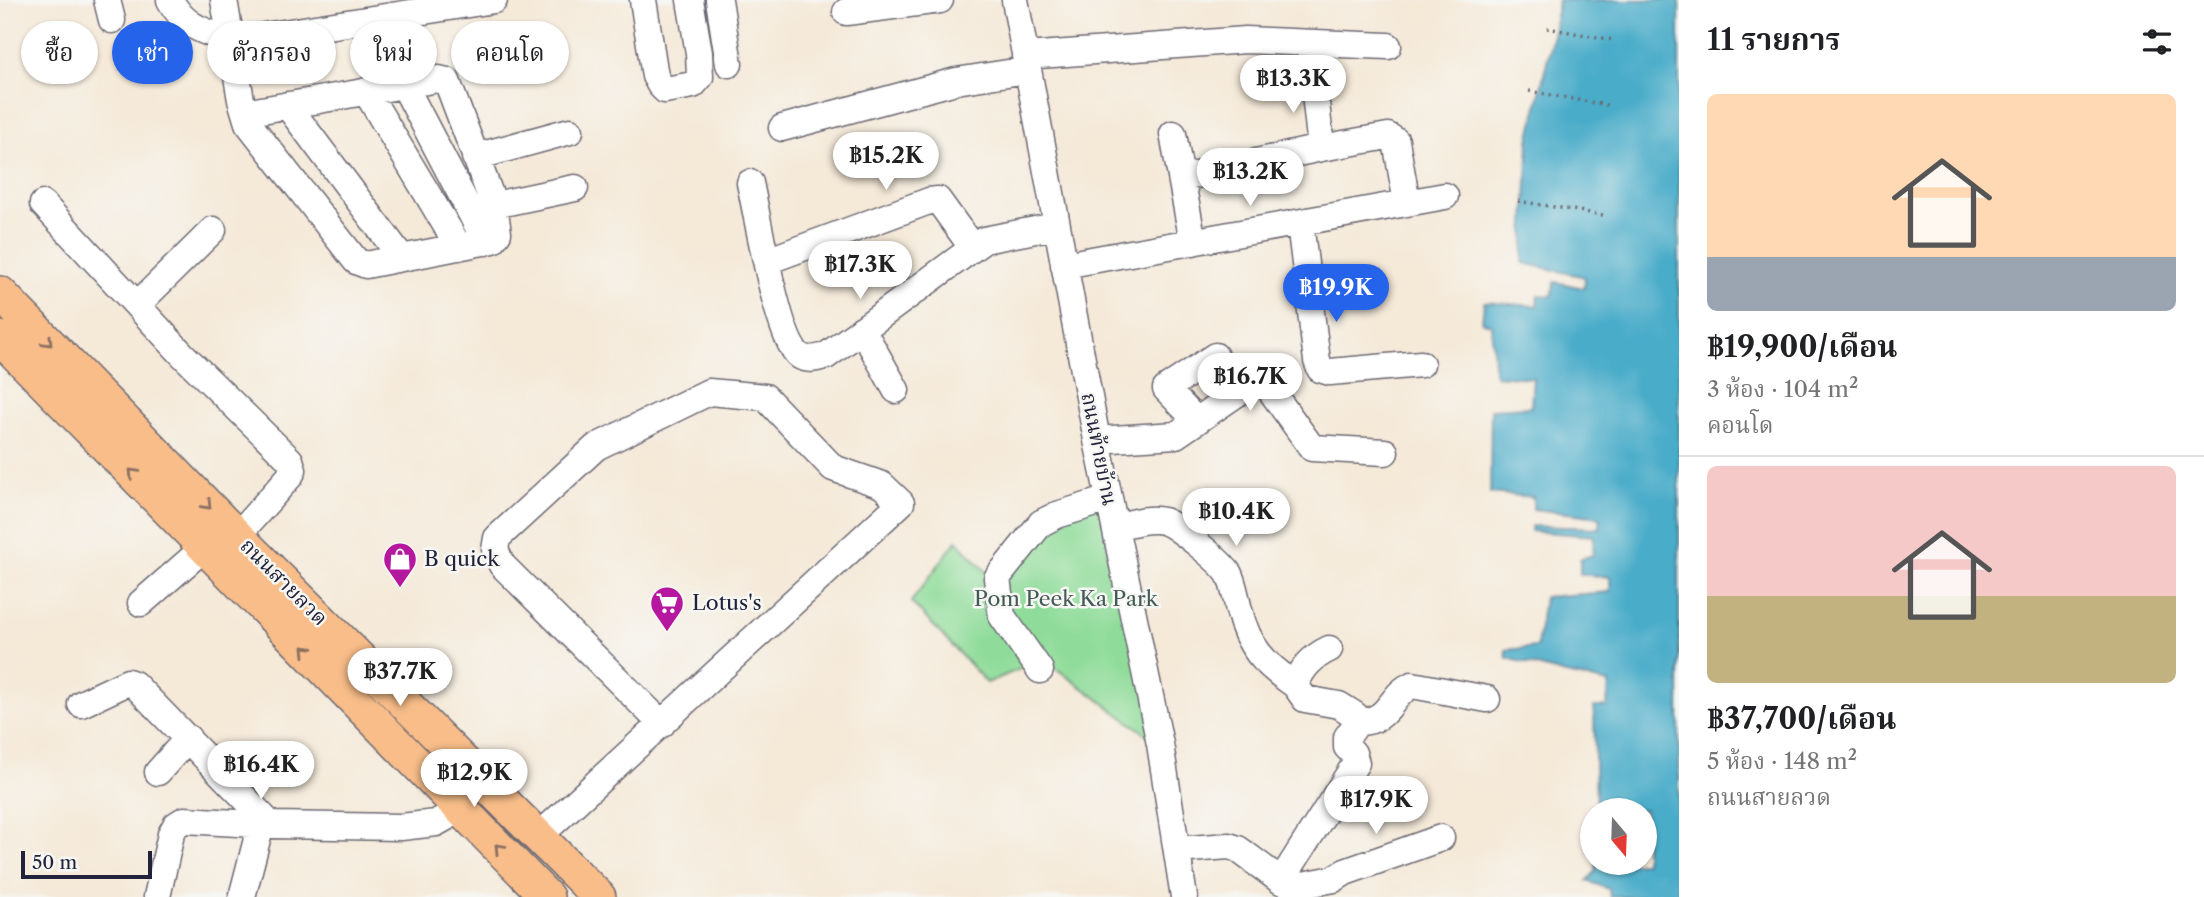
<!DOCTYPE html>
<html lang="th">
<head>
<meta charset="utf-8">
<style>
	body { margin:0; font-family:"Libre Caslon Text","Noto Serif Thai",serif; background:#f6f6f6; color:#202124; height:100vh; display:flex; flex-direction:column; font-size:26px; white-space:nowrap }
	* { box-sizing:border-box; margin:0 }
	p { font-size:23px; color:#757577 }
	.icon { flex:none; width:38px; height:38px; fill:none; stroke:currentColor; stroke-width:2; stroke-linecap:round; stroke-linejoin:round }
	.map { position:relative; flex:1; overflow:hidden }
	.sheet { display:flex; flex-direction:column; background:#fff; width:525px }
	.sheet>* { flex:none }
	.guide { position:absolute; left:21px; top:21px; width:665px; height:63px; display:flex; gap:14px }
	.needle { width:46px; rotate:161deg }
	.tools { position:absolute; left:1580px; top:798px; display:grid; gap:14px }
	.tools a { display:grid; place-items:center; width:77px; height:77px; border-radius:50%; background:#fff; box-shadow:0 2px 5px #0004; font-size:35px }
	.scale { position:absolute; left:21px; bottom:18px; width:131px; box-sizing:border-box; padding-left:7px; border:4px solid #22223b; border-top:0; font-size:19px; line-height:24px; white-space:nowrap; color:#22223b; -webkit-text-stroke:5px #f6f6f2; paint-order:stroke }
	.price { position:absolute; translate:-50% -60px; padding:0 16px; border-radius:24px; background:#fff; color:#222; font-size:23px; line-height:46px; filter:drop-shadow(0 2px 4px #0008) }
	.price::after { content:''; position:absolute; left:50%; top:42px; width:21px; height:16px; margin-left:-10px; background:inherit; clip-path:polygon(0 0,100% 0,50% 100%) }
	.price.on { background:#2563eb; color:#fff }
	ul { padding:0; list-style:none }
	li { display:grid; align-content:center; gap:14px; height:371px; padding:0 28px }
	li+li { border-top:2px solid #e0e0e0 }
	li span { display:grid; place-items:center; height:217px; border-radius:10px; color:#555 }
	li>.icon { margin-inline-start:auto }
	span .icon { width:126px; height:126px; fill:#fffc; stroke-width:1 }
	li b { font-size:30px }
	h2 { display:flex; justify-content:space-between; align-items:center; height:84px; padding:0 28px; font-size:30px }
	.pill { padding:0 24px; border-radius:32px; background:#fff; box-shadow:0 2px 5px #0004; font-size:24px; line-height:63px }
	.pill.on { background:#2563eb; color:#fff }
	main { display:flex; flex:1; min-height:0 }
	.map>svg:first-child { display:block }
	.green { fill:#8fdc9a; stroke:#587f6a; stroke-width:2 }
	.water { fill:#4aacc9; stroke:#366782; stroke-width:2 }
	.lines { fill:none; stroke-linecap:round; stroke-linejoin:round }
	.minor-casing { stroke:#6c6872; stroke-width:29 }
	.major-casing { stroke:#6c6872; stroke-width:36 }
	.path { stroke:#6c6872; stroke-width:3.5; stroke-dasharray:2 5; stroke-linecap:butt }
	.minor { stroke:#fff; stroke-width:26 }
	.major { stroke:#f8bd89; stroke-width:33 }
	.oneway { stroke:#8d7062 }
	.labels { text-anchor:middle; stroke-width:5; stroke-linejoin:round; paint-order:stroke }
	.street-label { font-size:21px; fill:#22223b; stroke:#f6f6f2 }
	.poi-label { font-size:21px; fill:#22223b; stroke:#f6f6f2; text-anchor:start }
	.park-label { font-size:21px; fill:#435a58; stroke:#f6f6f2 }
</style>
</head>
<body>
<main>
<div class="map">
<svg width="1679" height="897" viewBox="0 0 1679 897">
	<rect width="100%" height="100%" fill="#f6f6f2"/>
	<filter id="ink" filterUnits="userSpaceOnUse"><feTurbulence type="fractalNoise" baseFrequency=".0143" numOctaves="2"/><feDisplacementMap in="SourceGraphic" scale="14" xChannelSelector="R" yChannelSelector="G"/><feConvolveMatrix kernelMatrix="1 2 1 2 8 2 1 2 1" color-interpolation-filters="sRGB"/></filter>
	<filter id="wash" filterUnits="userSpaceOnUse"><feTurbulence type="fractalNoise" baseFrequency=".00686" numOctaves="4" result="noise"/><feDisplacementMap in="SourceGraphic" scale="28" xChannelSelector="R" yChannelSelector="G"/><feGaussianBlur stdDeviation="1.57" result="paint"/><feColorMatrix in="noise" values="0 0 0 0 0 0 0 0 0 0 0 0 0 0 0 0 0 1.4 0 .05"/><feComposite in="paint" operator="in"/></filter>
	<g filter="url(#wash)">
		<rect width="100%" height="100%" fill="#f5e9d8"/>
		<path class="green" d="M1104,476L1160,744L1043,659L987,683L911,602L957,540L993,579Z"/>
		<path class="water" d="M1558,0H1679V897H1610L1609,889L1587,881L1596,871V863H1645V810H1596L1594,707H1607L1609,683L1566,674L1507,658L1506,650L1537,647L1544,597L1610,592V577L1580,574V559L1593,555L1594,536L1531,531V526L1600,528V517L1533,509V497L1490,493L1491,409L1531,407L1533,378L1495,375L1491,324L1482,322L1484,302L1537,306L1538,295L1552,296L1555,282L1584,288L1585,277L1523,263L1529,141L1554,30Z"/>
	</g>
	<g filter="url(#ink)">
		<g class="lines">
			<g class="minor-casing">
				<path id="minor" d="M107,0L112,20
					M170,0C185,28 204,31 232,41L494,0
					M224,0L241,100L248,123L356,261L366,265L493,240L498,233L494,205L447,81L438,79L245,113
					M643,0L655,76L660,85L665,90L693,85L700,77L699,53L690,0
					M719,0L729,64
					M1015,0L1097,440L1160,744L1184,897
					M846,12L940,0
					M1025,56L1246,40L1388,46
					M1313,76L1321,148
					M404,85L486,242
					M366,91L459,247
					M287,105L402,258
					M782,128L956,81L1027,70
					M1173,134L1193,242
					M475,157L570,131
					M1182,178L1321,148L1388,136L1396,141L1407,203
					M750,183C757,214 778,342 800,356C807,361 818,358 826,356L984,240L1056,226
					M43,204L183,355L290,460L293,470L290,476L237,536
					M494,205L575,188
					M1300,223L1317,361L1320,369L1330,372L1421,364
					M767,261L929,201L938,200L972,247
					M1064,265L1445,196
					M137,305L213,230
					M862,329L896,390
					M1197,421L1166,389L1215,356
					M1097,440L1176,435L1261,377L1312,448L1385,452
					M1115,527C1129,524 1148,517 1163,521C1176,524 1221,562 1229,574C1234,584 1236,599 1239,610C1248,647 1264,664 1295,685
					M141,603L205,547
					M1040,670L1002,616L997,578L1041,523L1057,515L1109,499
					M81,704L128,682L134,684L271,825
					M1358,722C1391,722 1389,695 1412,685L1487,699
					M158,772L188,738
					M539,836L901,503L882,485L833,468L765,397L709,392L596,447L497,538L495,550L502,565L662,724
					M1177,850L1229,846L1238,849L1281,881L1297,886L1334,879L1345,872L1441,838
					M1281,881L1356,763L1353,753L1347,747V737L1358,722L1355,715L1339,705L1305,699L1295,685C1302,668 1312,657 1329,649
					M157,897L171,834L176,825L184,820L271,825L401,827L436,823L461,809
					M242,897L261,824"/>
			</g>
			<g class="major-casing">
				<path id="major" d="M0,293L237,536L599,897
					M0,338L547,897"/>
			</g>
			<path class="path" d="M1547,28L1614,40
				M1529,91L1611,106
				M1518,201L1603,215"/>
			<use href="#minor" class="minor"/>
			<use href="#major" class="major"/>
		</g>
		<defs><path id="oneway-chevron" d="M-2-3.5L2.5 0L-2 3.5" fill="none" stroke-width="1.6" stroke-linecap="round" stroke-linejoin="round" transform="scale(1.75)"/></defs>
		<g class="oneway">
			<use href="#oneway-chevron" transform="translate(48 342) rotate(46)"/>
			<use href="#oneway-chevron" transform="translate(133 473) rotate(-134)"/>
			<use href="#oneway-chevron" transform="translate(207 505) rotate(46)"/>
			<use href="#oneway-chevron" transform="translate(306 650) rotate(-134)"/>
			<use href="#oneway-chevron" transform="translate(499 848) rotate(-134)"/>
		</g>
	</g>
	<defs>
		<g id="shop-pin" transform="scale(1.75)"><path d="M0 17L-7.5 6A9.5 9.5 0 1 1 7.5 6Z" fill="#b5179e" stroke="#f6f6f2"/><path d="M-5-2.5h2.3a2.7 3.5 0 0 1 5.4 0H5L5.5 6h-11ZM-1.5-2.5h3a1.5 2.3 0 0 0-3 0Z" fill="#fff"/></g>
		<g id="supermarket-pin" transform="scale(1.75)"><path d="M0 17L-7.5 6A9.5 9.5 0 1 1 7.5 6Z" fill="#b5179e" stroke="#f6f6f2"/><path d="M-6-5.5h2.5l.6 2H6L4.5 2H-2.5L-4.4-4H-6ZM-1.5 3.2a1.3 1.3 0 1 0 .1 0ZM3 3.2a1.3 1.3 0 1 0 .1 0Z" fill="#fff"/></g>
	</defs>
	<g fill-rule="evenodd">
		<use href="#shop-pin" x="400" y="559"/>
		<use href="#supermarket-pin" x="667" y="603"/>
	</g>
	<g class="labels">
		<g class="street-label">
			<text transform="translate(1099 449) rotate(79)" y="7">ถนนท้ายบ้าน</text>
			<text transform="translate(284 582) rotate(45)" y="7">ถนนสายลวด</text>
		</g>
		<g class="poi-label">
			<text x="424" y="566">B quick</text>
			<text x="692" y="610">Lotus's</text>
		</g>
		<g class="park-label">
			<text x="1066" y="606">Pom Peek Ka Park</text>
		</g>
	</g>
</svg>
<div class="tools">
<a><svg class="needle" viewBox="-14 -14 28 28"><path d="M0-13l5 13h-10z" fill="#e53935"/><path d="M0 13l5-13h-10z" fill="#757577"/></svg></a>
</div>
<div class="scale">50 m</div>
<b class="price" style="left:1293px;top:115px">฿13.3K</b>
<b class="price" style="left:886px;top:192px">฿15.2K</b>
<b class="price" style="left:1250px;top:208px">฿13.2K</b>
<b class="price" style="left:860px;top:301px">฿17.3K</b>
<b class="price on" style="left:1336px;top:324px">฿19.9K</b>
<b class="price" style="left:1250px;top:413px">฿16.7K</b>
<b class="price" style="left:1236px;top:548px">฿10.4K</b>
<b class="price" style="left:400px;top:708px">฿37.7K</b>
<b class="price" style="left:261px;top:801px">฿16.4K</b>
<b class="price" style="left:474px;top:809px">฿12.9K</b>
<b class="price" style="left:1376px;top:836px">฿17.9K</b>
<div class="guide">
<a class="pill">ซื้อ</a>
<a class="pill on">เช่า</a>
<a class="pill">ตัวกรอง</a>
<a class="pill">ใหม่</a>
<a class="pill">คอนโด</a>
</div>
</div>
<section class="sheet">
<h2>11 รายการ<svg class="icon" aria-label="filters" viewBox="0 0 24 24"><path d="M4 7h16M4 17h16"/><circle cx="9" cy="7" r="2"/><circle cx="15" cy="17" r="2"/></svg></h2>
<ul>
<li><span style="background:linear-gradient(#ffd9b3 75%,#9aa5b1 0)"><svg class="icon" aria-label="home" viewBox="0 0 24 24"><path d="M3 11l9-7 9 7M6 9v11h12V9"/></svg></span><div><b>฿19,900/เดือน</b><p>3 ห้อง · 104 m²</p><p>คอนโด</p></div></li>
<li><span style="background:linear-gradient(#f6c9c9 60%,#c2b280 0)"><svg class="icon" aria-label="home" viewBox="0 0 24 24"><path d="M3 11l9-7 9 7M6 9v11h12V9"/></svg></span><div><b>฿37,700/เดือน</b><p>5 ห้อง · 148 m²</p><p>ถนนสายลวด</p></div></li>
</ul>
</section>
</main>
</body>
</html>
